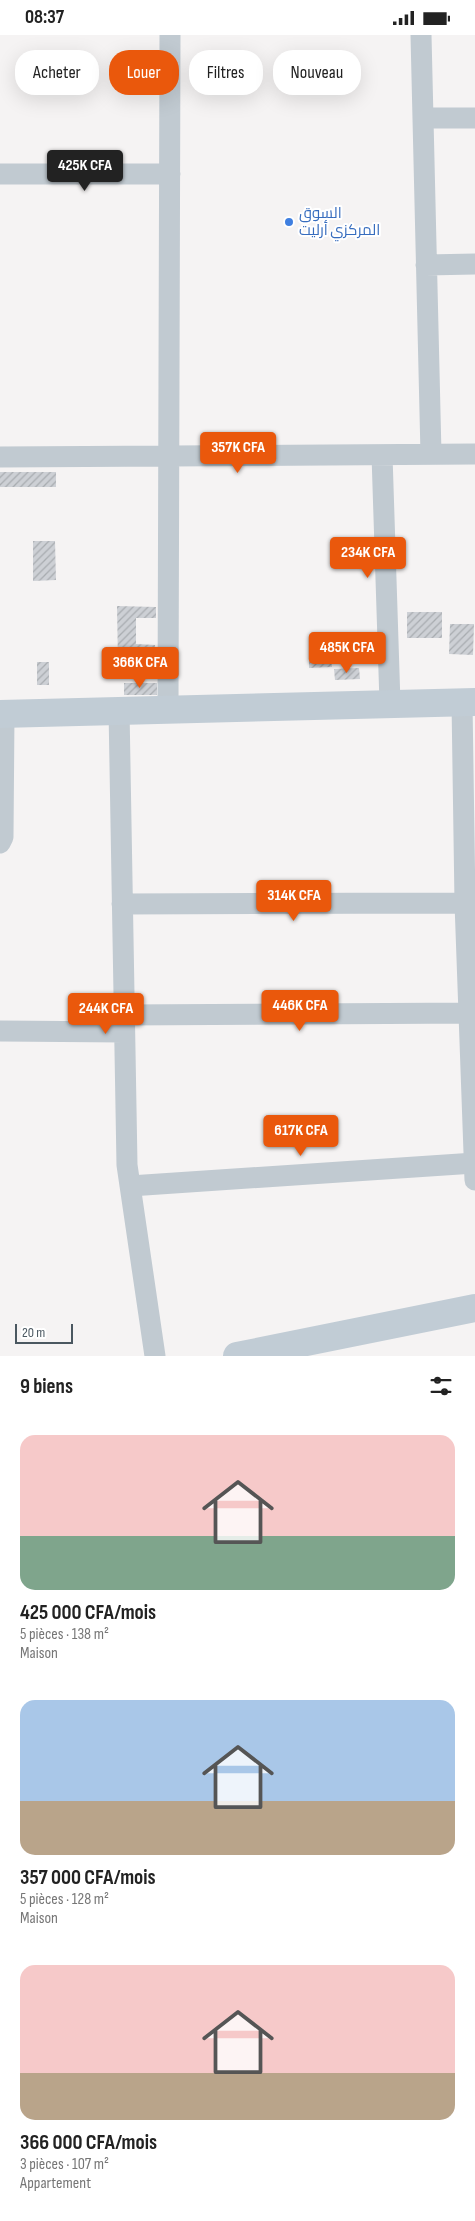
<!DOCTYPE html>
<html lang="fr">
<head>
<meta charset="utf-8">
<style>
	body { margin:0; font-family:"Sofia Sans Condensed",Cairo,sans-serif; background:#f2f2f2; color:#222; height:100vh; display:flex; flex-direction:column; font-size:19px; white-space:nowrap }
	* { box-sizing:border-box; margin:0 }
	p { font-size:16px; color:#767676 }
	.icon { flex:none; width:28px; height:28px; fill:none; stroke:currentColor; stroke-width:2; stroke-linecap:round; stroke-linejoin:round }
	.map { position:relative; height:1321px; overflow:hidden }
	.details { display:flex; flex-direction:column; background:#fff; flex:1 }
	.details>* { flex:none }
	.banner { position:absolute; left:15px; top:15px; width:445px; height:45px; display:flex; gap:10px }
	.scale { position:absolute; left:15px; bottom:12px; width:58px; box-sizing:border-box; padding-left:5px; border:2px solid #4a5760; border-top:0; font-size:14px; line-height:18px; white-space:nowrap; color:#4a5760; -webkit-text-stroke:4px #fff; paint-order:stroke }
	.price { position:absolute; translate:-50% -42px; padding:0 11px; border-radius:5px; background:#ea580c; color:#fff; font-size:16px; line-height:32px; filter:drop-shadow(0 1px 2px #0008) }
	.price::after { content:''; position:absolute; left:50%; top:30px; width:15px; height:11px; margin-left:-8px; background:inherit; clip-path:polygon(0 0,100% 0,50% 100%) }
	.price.current { background:#222; color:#fff }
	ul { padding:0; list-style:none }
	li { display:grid; align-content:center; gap:10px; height:265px; padding:0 20px }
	li span { display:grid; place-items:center; height:155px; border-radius:15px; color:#555 }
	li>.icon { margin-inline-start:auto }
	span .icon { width:90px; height:90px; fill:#fffc; stroke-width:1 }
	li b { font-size:21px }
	h2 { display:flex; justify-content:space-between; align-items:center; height:60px; padding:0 20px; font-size:21px }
	.tag { padding:0 18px; border-radius:20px; background:#fff; box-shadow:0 5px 20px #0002; font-size:18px; line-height:45px }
	.tag.current { background:#ea580c; color:#fff }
	.status { display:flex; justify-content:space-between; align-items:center; height:35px; padding:0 25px; background:#fff; direction:ltr }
	.status svg { height:14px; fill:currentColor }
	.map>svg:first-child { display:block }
	.building { fill:url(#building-hatch) }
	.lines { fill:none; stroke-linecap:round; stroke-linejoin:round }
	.street { stroke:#c1cad1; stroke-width:21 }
	.secondary { stroke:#c1ccd5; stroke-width:28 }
	.shop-dot { fill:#3f7fe0; stroke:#fff; stroke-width:2 }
	.labels { text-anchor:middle; stroke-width:4; stroke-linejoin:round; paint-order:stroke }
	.shop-label { font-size:15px; fill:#366cbe; stroke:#fff; text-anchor:start }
</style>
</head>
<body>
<div class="status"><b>08:37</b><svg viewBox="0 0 49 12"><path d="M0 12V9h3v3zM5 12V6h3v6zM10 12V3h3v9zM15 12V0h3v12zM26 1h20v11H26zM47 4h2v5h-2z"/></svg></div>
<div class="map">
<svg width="475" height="1321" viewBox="0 0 475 1321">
	<defs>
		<pattern id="building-hatch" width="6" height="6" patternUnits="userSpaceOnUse" patternTransform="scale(1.25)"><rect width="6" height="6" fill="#cdd0d5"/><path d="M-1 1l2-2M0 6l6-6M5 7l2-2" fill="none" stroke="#a8acb0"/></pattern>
	</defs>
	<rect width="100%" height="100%" fill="#f5f3f3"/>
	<path class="building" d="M0,437H56V452H0Z
		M33,506H55L56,545L33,546Z
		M117,571L156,572V583H136V609L155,610L156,627L118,629Z
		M407,577H442V603H407Z
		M450,589H474L473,620L449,619Z
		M309,612H331L332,632L309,633Z
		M37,627H49V650H37Z
		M359,633L360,644L335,645L334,634Z
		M124,648H157V660H124Z"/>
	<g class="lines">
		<path class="street" d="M421,0L431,419
			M423,83H475
			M0,139H170
			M426,230L475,229
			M382,420L390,668
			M0,422L475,419
			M462,667L465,868L475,1145
			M119,674L127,1130L155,1321
			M168,674L170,0
			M0,808L3,802L4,679
			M122,869L465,868
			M124,980L475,978
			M0,996L124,997
			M130,1151L475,1128"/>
		<path class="secondary" d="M0,679L475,667
			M237,1321L475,1273"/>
	</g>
	<circle class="shop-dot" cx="289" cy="187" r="5"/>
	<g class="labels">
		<g class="shop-label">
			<text x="299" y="183">السوق<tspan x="299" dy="17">المركزي أرليت</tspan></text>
		</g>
	</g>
</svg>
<div class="scale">20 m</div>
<b class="price current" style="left:85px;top:157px">425K CFA</b>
<b class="price" style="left:238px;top:439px">357K CFA</b>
<b class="price" style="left:368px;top:544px">234K CFA</b>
<b class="price" style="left:347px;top:639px">485K CFA</b>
<b class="price" style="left:140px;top:654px">366K CFA</b>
<b class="price" style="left:294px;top:887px">314K CFA</b>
<b class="price" style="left:300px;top:997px">446K CFA</b>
<b class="price" style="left:106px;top:1000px">244K CFA</b>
<b class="price" style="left:301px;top:1122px">617K CFA</b>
<div class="banner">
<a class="tag">Acheter</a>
<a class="tag current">Louer</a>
<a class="tag">Filtres</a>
<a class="tag">Nouveau</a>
</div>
</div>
<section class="details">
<h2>9 biens<svg class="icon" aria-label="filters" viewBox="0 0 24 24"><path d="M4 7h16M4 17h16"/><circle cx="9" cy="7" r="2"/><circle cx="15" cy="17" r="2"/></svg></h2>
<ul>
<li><span style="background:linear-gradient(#f6c9c9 65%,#7fa58c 0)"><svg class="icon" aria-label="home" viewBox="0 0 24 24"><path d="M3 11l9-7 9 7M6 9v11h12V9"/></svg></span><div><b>425 000 CFA/mois</b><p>5 pièces · 138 m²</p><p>Maison</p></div></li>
<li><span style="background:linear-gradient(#a9c7e8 65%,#b9a48a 0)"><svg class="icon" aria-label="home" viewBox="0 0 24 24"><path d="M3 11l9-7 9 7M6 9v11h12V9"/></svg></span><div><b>357 000 CFA/mois</b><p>5 pièces · 128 m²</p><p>Maison</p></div></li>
<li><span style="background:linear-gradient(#f6c9c9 70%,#b9a48a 0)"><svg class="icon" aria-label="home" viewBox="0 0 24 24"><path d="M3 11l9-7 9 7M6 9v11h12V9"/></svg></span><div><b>366 000 CFA/mois</b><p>3 pièces · 107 m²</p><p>Appartement</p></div></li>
</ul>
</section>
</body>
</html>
